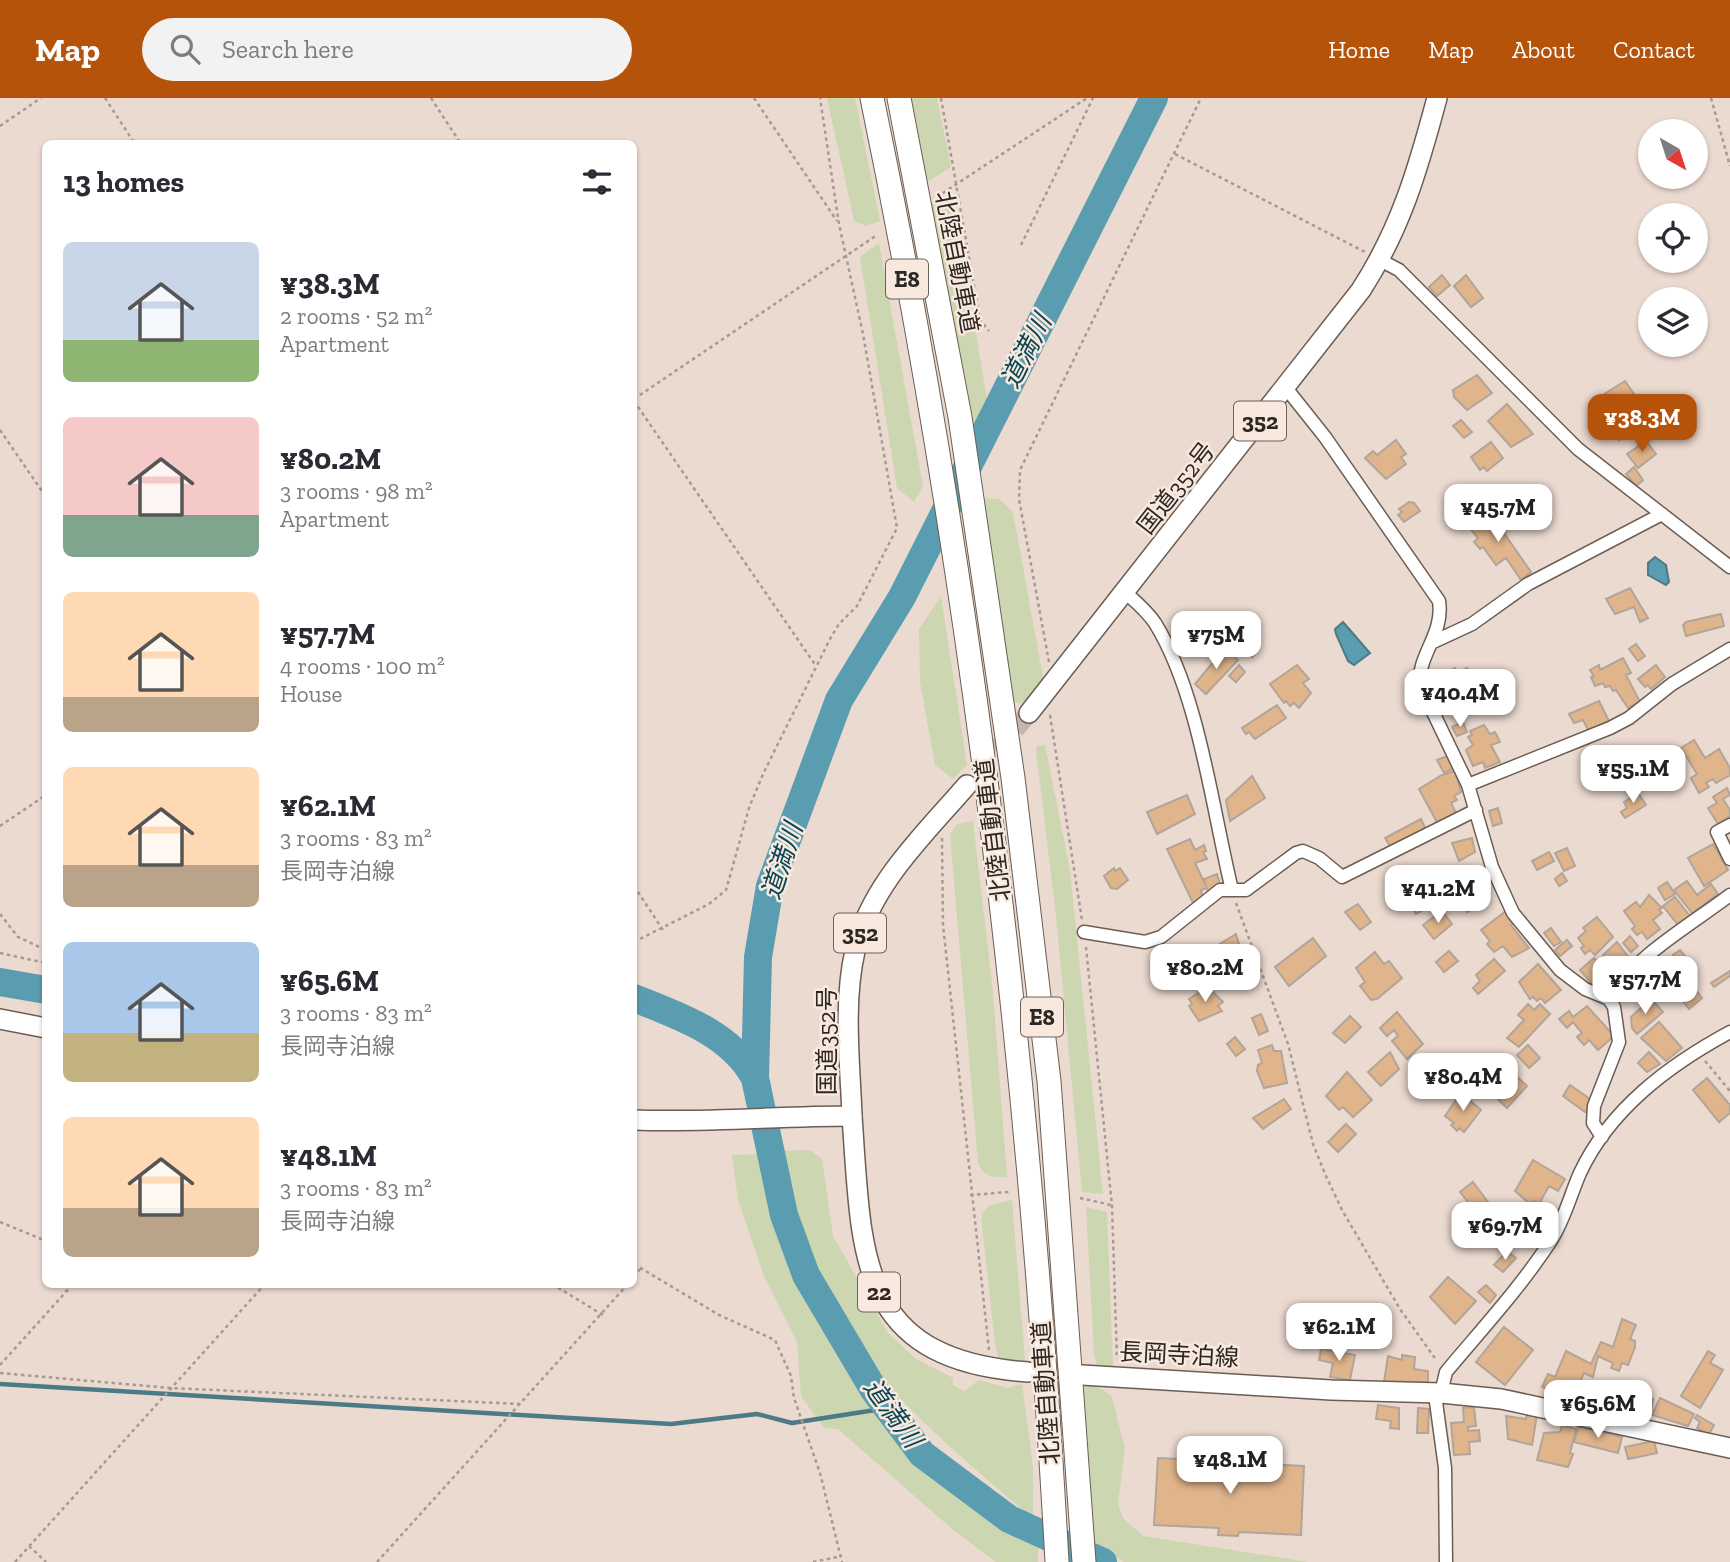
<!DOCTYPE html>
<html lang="en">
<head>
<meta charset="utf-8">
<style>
	body { margin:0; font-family:"Zilla Slab","Noto Sans JP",serif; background:#f2f2f3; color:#2b2b33; height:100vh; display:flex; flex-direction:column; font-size:26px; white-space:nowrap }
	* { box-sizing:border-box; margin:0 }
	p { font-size:23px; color:#7c7c81 }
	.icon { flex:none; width:38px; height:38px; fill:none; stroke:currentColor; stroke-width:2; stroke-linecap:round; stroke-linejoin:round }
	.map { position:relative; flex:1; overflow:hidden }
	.sheet { position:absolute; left:42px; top:42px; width:595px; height:1148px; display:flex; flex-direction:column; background:#fff; border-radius:10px; box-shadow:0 2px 5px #0004 }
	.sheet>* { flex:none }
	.needle { width:46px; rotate:141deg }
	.controls { position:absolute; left:1638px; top:21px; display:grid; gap:14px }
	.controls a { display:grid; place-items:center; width:70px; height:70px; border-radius:50%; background:#fff; box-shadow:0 2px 5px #0004; font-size:35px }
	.price { position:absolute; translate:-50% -60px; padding:0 16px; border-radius:14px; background:#fff; color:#222; font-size:23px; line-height:46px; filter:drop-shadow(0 2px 4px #0008) }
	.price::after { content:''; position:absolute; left:50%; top:42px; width:21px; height:16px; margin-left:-10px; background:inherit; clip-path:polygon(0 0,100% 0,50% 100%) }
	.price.on { background:#b45309; color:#fff }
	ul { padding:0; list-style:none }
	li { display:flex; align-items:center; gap:21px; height:175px; padding:0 21px }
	li span { display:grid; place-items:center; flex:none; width:196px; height:140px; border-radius:10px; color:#555 }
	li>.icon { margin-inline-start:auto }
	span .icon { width:84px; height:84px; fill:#fffc; stroke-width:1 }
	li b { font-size:30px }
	h2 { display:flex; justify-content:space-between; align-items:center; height:84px; padding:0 21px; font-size:30px }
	header { display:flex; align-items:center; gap:42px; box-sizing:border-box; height:98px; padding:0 35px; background:#b45309; color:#fff }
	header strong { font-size:33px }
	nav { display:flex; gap:38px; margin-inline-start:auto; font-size:24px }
	.search { width:490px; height:63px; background:#f2f2f3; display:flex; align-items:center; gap:18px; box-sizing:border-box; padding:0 24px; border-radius:38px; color:#7c7c81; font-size:26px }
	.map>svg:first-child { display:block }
	.green { fill:#ccd6b0 }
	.water { fill:#5a9db1; stroke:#4c7a86; stroke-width:2 }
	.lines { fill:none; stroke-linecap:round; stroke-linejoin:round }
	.stream { stroke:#4c7a86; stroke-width:4.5 }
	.river { stroke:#5a9db1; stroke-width:28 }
	.building { fill:#e1b58c; stroke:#b2a498; stroke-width:2 }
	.trunk-tunnel { stroke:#c5b6ad; stroke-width:19; stroke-dasharray:19 10; stroke-linecap:butt }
	.minor-casing { stroke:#6b5d53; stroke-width:15 }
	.primary-casing { stroke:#6b5d53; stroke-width:22 }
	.trunk-casing { stroke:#6b5d53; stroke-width:22 }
	.motorway-casing { stroke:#6b5d53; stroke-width:25 }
	.path { stroke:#a79a92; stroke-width:2.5; stroke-dasharray:3.5 3.5; stroke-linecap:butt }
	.minor { stroke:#fff; stroke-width:12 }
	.primary { stroke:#fff; stroke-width:19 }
	.trunk { stroke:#fff; stroke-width:19 }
	.motorway { stroke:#fff; stroke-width:23 }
	.labels { text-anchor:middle; stroke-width:5; stroke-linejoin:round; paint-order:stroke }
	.shield { fill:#f8e8dd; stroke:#6a615b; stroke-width:2 }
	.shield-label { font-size:23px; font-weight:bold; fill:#2d2723 }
	.street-label { font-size:24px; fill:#2d2723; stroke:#f8e8dd }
	.water-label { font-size:26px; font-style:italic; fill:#084655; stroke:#f8e8dd }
</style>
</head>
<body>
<header>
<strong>Map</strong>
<div class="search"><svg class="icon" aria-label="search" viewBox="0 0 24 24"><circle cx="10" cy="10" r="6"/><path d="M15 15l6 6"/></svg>Search here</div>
<nav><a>Home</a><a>Map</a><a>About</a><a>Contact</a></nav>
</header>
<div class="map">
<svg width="1730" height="1464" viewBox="0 0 1730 1464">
	<rect width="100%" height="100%" fill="#ebdad0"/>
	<path class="green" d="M827,0H855L880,123L866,128L854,123Z
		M907,0H937L951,69L924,86Z
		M931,104L954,111L988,306L971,338Z
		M879,145L923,388L914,404L897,390L860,159Z
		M983,400L999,401L1013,414L1044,585L1022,605L1014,604Z
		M941,498L967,667L953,681L935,667L920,584L919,531Z
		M1045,647L1070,772L1103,1096L1082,1094L1056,818L1036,653L1037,648Z
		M973,723L993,894L1007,1079C992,1079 985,1080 978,1065L950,737L957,726Z
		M810,1052L822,1061L833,1138L888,1235L916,1261L953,1280V1287L964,1293L979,1282L1007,1290L1022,1286L1033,1369V1421C950,1349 861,1279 812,1177C793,1139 787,1095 781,1053Z
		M767,1056L779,1120L801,1178L841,1250L912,1356L996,1423L1038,1446V1464H996L952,1431L838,1331L824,1330L801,1298L797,1244L764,1178L738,1102L732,1057Z
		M1012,1102L1025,1263L1000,1262L996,1252L982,1129V1116L988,1108Z
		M1086,1109L1107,1114L1113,1268H1097L1094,1256Z
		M1084,1285L1102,1291L1112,1299L1125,1351L1118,1406L1123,1420L1143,1438L1308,1464H1124L1089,1440Z"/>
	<path class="water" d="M1655,459L1666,467L1669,484L1666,487L1648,477V465Z
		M1343,524L1370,555L1354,567L1348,563L1336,536L1335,531Z"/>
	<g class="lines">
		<path class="stream" d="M0,1286L671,1326L757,1316L792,1325L888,1310"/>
		<path class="river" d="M0,884L46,892
			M634,900C679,918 731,935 755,980
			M1103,1464L1009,1421L922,1356L874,1292L806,1177L784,1117L755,980L758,859L770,788L839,602L902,499L1154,0"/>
	</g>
	<path class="building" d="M1442,177L1450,187L1437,198L1429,189Z
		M1466,177L1483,200L1471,209L1454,188Z
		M1477,277L1492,295L1467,312L1454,299L1453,292Z
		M1625,283L1636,299L1626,306L1641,326L1619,342L1604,318L1601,320L1590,305Z
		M1507,306L1533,336L1511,349L1488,323Z
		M1461,322L1472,334L1464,340L1453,328Z
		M1396,342L1406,356L1401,359L1406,366L1386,381L1365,360L1373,353L1377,357Z
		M1646,343L1656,356L1638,370L1627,356Z
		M1491,344L1503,360L1487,373L1484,369L1480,372L1471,359Z
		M1634,369L1643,382L1636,388L1626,376Z
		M1409,404L1414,405L1420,413L1404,424L1398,417L1402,414L1399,411Z
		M1486,415L1499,428L1502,425L1506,433L1504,435L1531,474L1521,482L1506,460L1496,467L1483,449L1480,451L1474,444L1478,440L1468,428Z
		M1630,490L1648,520L1640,524L1634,509L1615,516L1606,501Z
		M1721,516L1724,528L1686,538L1683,527L1686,524Z
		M1251,545L1258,553L1252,559L1245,552Z
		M1636,546L1645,558L1638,563L1629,551Z
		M1225,550L1238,562L1206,596L1195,586Z
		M1623,560L1631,575L1626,577L1640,604L1628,610L1616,592L1613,593L1610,588L1605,589L1603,585L1595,588L1591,579L1594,578L1590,572L1599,567L1600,572Z
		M1239,567L1245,574L1236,584L1229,578Z
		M1297,567L1309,581L1303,585L1311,595L1299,610L1294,605L1290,608L1286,603L1284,605L1270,586Z
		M1656,567L1665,579L1651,591L1648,587L1645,589L1638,581Z
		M1455,570L1459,575L1467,570L1474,582L1451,598L1439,580Z
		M1599,603L1609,623L1588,632L1583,622L1574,625L1569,616Z
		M1277,607L1286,620L1255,641L1249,634L1246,636L1242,630Z
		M1463,624L1467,634L1457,638L1452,629Z
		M1484,627L1490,636L1495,634L1500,644L1491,647L1500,664L1485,670L1483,664L1473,668L1466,652L1473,647L1468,639L1472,637L1470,633Z
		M1694,642L1705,660L1719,651L1730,670V677L1716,685L1713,681L1706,685L1709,689L1699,695L1691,680L1697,676L1681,650Z
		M1628,650L1638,668L1642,666L1651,680L1624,690L1608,662Z
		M1596,651L1603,663L1595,667L1588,656Z
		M1447,658L1454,670L1444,675L1437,662Z
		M1455,673L1461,694L1454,698L1457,702L1451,705L1458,719L1439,728L1419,691L1442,677Z
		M1252,678L1265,700L1230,723L1226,702Z
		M1727,690L1730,697L1723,701L1730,712V718L1718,726L1708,710L1717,705L1713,699Z
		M1638,695L1646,707L1625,720L1621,714L1627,710L1624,704Z
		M1187,697L1195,716L1157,736L1147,714Z
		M1498,710L1502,725L1493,728L1489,713Z
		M1421,721L1426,732L1391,750L1385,740Z
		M1472,740L1475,754L1459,763L1452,745Z
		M1190,741L1195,752L1204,747L1206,753L1203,754L1207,761L1195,765L1206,788L1204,781L1217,776L1221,790L1208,795L1207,790L1201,792L1203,800L1193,805L1167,751Z
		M1713,746L1728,772L1704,788L1688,760Z
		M1567,750L1575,768L1564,773L1555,755Z
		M1549,754L1554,763L1537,772L1532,763Z
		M1114,770L1115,773L1120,770L1128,782L1117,791L1111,790L1104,778Z
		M1478,770L1484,790L1476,793L1481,805L1467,814L1461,801L1455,804L1450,795L1455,793L1449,781L1455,778L1454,775Z
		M1562,775L1567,783L1559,788L1555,781Z
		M1687,783L1697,797L1711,786L1718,796L1692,815L1674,792Z
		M1667,784L1675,796L1665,802L1658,790Z
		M1414,794L1425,811L1416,816L1406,799Z
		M1649,797L1662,810L1659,812L1662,815L1653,822L1660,831L1647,841L1642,834L1637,837L1632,831L1635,828L1624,813L1636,804L1640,809Z
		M1675,799L1690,818L1678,827L1663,808Z
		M1358,806L1371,824L1360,832L1345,814Z
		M1442,813L1452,826L1434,841L1423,827Z
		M1506,813L1514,825L1511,827L1529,850L1512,859L1503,848L1494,854L1487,846L1490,843L1481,832Z
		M1597,819L1613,839L1595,857L1590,852L1585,856L1581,850L1584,848L1578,840L1586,833L1583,830Z
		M1551,830L1561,844L1554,848L1544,835Z
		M1236,836L1249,880L1227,890L1212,863L1215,862L1210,852Z
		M1630,838L1638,848L1631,854L1623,845Z
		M1313,840L1326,858L1289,888L1275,869Z
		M1567,842L1572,848L1560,858L1555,852Z
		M1617,844L1633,865L1619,875L1603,857Z
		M1680,852L1689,863L1682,869L1673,857Z
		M1449,853L1458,863L1444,874L1436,864Z
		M1375,854L1384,866L1389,863L1402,880L1377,901L1371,902L1360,888L1365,884L1356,870Z
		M1668,859L1690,893L1673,903L1657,883L1653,886L1648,880L1657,873L1654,870Z
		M1594,860L1606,873L1592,886L1580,872Z
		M1494,861L1505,873L1478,896L1473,890L1480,883L1476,877Z
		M1538,866L1561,892L1545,905L1541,900L1537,903L1533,899L1530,901L1519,884Z
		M1730,873V878L1714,889L1711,885Z
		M1208,889L1223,904L1218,908L1222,913L1199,923L1189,908L1192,906L1189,901Z
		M1695,891L1702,900L1689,911L1682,902Z
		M1651,901L1663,914L1637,936L1632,930L1631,919Z
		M1528,906L1534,912L1540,906L1550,916L1519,949L1507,940L1524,922L1518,917Z
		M1587,908L1614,938L1598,952L1589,942L1584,947L1577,939L1582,935L1573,924L1567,930L1559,921L1569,913L1573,919Z
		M1397,914L1423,946L1407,961L1392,943L1398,938L1394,932L1387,938L1380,930Z
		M1261,916L1268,933L1259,937L1252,920Z
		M1350,918L1361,929L1345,945L1333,935Z
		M1659,924L1682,950L1666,963L1641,940Z
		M1235,939L1245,951L1236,958L1227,946Z
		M1272,947L1274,953H1281L1287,985L1264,990L1257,973L1258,967L1262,965L1258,952Z
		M1528,947L1540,960L1529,970L1517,957Z
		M1390,954L1399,971L1381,988L1368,974Z
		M1649,954L1660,966L1647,974L1638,965Z
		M1494,957L1527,988L1507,1010L1474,978Z
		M1347,974L1372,1002L1353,1019L1343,1009L1339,1012L1326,998Z
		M1707,980L1730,1007V1015L1719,1024L1693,992Z
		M1570,987L1593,1003L1585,1014L1563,998Z
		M1461,995L1481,1012L1464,1034L1459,1030L1457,1033L1451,1027L1454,1025L1445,1018Z
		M1284,1001L1291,1011L1263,1031L1253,1020Z
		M1346,1026L1356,1036L1338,1054L1328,1044Z
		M1533,1062L1565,1081L1558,1093L1549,1088L1539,1106L1534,1103L1531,1107L1515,1093Z
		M1473,1084L1503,1124L1492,1134L1460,1094Z
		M1540,1112L1555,1120L1543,1142L1528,1135Z
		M1507,1153L1516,1160L1503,1174L1494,1167Z
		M1448,1179L1476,1203L1455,1226L1430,1199Z
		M1486,1187L1496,1197L1490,1205L1478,1194Z
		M1622,1221L1636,1227L1630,1241L1635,1243V1249L1628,1267L1622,1265L1619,1273L1611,1270L1613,1265L1598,1258L1593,1279L1584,1275L1580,1284L1598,1292L1592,1306L1572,1297L1571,1302L1542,1289L1548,1276L1555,1279L1566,1253L1591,1266L1601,1244L1613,1249Z
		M1504,1229L1533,1252L1505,1287L1476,1264Z
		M1321,1251L1355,1257L1350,1282L1330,1279L1333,1265L1319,1262Z
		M1708,1253L1715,1257L1710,1265L1723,1272L1700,1310L1681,1298Z
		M1402,1257L1415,1259L1414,1271L1428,1273V1290L1384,1284L1388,1258L1402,1262Z
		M1629,1290L1639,1291L1638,1299L1653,1301L1651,1314L1639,1312L1638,1319L1625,1317Z
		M1660,1300L1694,1316L1688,1328L1652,1317Z
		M1378,1307L1399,1310V1331L1390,1330L1391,1323L1376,1321Z
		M1474,1309L1476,1328L1468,1329V1333L1479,1332L1480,1343L1469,1344L1470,1356L1454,1357L1451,1325L1464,1324L1463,1310Z
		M1418,1310L1429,1311L1428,1335H1417Z
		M1527,1316L1537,1317L1532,1347L1508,1341L1506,1318L1526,1321Z
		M1697,1317L1714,1327L1709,1336L1697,1330L1700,1324L1695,1320Z
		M1562,1327L1576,1331L1570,1355L1573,1356L1568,1369L1537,1362L1544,1335L1560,1334Z
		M1578,1329L1622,1339L1618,1355L1574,1344Z
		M1654,1343L1657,1355L1628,1361L1625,1349Z
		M1226,1355L1243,1356L1242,1365L1304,1368L1301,1437L1239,1434L1238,1438L1218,1437L1219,1430L1154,1427L1158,1360L1225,1363Z"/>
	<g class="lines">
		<path class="trunk-tunnel" d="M977,675L1029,615"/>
		<g class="minor-casing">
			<path id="minor" d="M1380,162L1399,172L1578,351L1730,469
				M1286,290L1325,339L1439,503C1444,535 1420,554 1419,585L1468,687L1492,769L1513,815L1560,872L1585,891L1609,901L1614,909L1619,944L1594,1008L1593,1025L1602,1039
				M1125,494C1136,504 1147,513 1155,525C1199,596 1212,710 1232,792
				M1431,545L1472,526L1528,486L1662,416
				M1468,687L1610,630L1629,620L1672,586L1730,551
				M1730,727L1717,734L1730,761
				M1084,834L1145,844L1161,839L1220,792H1246L1296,755L1303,753L1319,760L1342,779L1476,712
				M1609,901C1632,860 1692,826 1730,797
				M1446,1464L1445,1370L1436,1304L1441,1295L1446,1274C1481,1232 1520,1190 1550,1144C1564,1123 1570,1098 1580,1075C1610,1011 1669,967 1730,934"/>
		</g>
		<g class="primary-casing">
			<path id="primary" d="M852,1018C862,1157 856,1262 1028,1274
				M1082,1277L1331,1292L1441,1295L1501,1301L1730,1350"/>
		</g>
		<g class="trunk-casing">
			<path id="trunk" d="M1029,615L1361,192C1401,130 1418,71 1437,0
				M0,921L46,930
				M634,1022C706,1025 779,1018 852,1018C850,965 843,905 855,853C870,787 924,737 967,687"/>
		</g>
		<g class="motorway-casing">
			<path id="motorway" d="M872,0C972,482 1030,972 1057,1464
				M899,0L960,319L1013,680L1049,983L1084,1464"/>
		</g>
		<path class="path" d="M105,0L135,46
			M431,0L461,46
			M754,0L837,123
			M941,0L980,222L989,233
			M1711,0L1730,68
			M0,28L41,0
			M1175,56L1365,154
			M937,99L1087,0
			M1021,147L1093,0
			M634,301L877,137
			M634,303L816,568
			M0,332L46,399
			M1049,564L1019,401L1020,372L1201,0
			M1050,617L1082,822
			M0,728L46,697
			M942,740L943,827L989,1252
			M634,788L663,832
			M1236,805L1288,946L1313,1046L1326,1078L1342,1112L1400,1211L1437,1263
			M0,816L18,839L46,852
			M634,844L709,806L726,792L749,710L763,676L831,539L839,526L857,508L897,430L863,236L839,126L820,0
			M1086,849L1112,1108L1117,1261
			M0,855L46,865
			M1705,963L1730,993
			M970,1097L1009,1094
			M1080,1100L1111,1107
			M0,1124L46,1143
			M634,1166L719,1217L775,1242L791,1278L794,1300L820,1375L842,1464
			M634,1179L640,1171
			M552,1186L603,1217
			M0,1267L73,1186
			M0,1275L170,1290L521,1306
			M29,1448L46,1464
			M15,1464L265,1186
			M377,1464L628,1186
			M813,1464L842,1458"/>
		<use href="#minor" class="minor"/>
		<use href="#primary" class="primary"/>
		<use href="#trunk" class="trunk"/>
		<use href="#motorway" class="motorway"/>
	</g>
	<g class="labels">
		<g class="shield">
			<rect x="886" y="161.5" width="42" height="39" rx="5"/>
			<rect x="1234" y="303.5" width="52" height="39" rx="5"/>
			<rect x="834" y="815.5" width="52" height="39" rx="5"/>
			<rect x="1021" y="899.5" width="42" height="39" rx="5"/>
			<rect x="858" y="1174.5" width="42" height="39" rx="5"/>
		</g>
		<g class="shield-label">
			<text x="907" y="189">E8</text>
			<text x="1260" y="331">352</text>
			<text x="860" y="843">352</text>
			<text x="1042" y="927">E8</text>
			<text x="879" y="1202">22</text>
		</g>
		<g class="street-label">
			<text transform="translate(957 164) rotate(79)" y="8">北陸自動車道</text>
			<text transform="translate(1176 390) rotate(-52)" y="8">国道352号</text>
			<text transform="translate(993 732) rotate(-97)" y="8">北陸自動車道</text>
			<text transform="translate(827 943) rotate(-90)" y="8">国道352号</text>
			<text transform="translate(1179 1257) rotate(3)" y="8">長岡寺泊線</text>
			<text transform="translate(1046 1295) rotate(-94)" y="8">北陸自動車道</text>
		</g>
		<g class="water-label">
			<text transform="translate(1026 253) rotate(-63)" y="9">道満川</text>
			<text transform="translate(782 763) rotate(-72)" y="9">道満川</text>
			<text transform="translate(893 1315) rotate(54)" y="9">道満川</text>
		</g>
	</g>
</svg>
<div class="controls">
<a><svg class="needle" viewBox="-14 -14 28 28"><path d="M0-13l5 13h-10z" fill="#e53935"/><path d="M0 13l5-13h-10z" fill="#7c7c81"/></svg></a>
<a><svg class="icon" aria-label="locate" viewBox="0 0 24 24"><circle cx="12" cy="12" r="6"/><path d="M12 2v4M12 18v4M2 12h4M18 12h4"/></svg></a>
<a><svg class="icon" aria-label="layers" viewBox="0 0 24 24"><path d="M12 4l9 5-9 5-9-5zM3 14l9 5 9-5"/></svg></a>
</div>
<b class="price on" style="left:1642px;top:356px">¥38.3M</b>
<b class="price" style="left:1498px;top:446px">¥45.7M</b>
<b class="price" style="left:1216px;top:573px">¥75M</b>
<b class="price" style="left:1460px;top:631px">¥40.4M</b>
<b class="price" style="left:1633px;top:707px">¥55.1M</b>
<b class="price" style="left:1438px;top:827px">¥41.2M</b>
<b class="price" style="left:1205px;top:906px">¥80.2M</b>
<b class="price" style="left:1645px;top:918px">¥57.7M</b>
<b class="price" style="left:1463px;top:1015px">¥80.4M</b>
<b class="price" style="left:1505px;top:1164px">¥69.7M</b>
<b class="price" style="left:1339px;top:1265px">¥62.1M</b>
<b class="price" style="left:1598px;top:1342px">¥65.6M</b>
<b class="price" style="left:1230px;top:1398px">¥48.1M</b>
<section class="sheet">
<h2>13 homes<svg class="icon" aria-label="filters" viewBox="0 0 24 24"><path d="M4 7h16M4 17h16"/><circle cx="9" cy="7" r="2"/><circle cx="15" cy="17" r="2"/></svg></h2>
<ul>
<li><span style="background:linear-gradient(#c9d6e8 70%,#8fb573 0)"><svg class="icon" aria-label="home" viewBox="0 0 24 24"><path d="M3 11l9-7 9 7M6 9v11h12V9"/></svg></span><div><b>¥38.3M</b><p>2 rooms · 52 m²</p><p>Apartment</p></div></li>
<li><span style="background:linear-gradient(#f6c9c9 70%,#7fa58c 0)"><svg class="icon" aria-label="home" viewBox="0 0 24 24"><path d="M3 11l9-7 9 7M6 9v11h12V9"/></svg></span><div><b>¥80.2M</b><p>3 rooms · 98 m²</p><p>Apartment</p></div></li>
<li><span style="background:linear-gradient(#ffd9b3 75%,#b9a48a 0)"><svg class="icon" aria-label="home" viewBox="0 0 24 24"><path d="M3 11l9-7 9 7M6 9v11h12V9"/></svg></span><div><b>¥57.7M</b><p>4 rooms · 100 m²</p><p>House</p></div></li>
<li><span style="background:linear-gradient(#ffd9b3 70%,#b9a48a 0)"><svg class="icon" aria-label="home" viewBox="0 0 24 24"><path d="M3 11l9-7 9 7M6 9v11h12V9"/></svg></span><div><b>¥62.1M</b><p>3 rooms · 83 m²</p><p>長岡寺泊線</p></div></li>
<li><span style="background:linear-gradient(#a9c7e8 65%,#c2b280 0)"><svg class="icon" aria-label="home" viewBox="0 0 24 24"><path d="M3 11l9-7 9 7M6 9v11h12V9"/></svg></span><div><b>¥65.6M</b><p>3 rooms · 83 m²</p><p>長岡寺泊線</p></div></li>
<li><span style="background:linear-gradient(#ffd9b3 65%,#b9a48a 0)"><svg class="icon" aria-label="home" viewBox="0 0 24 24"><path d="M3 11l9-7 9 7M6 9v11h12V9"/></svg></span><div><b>¥48.1M</b><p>3 rooms · 83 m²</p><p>長岡寺泊線</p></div></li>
</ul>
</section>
</div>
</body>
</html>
